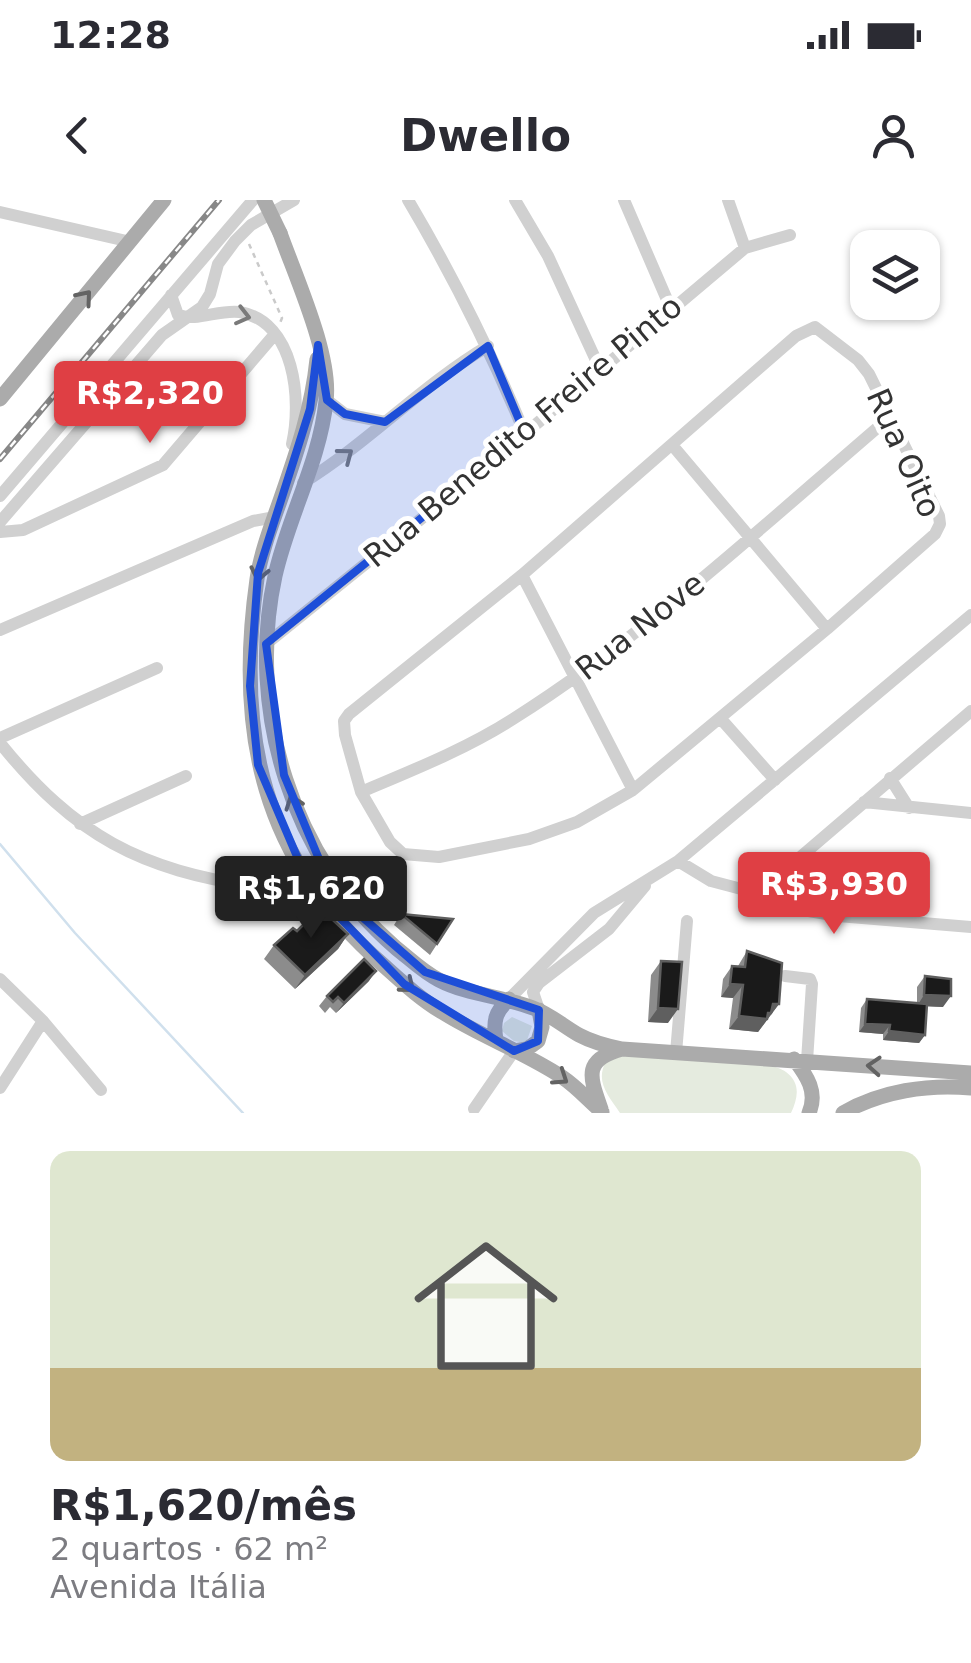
<!DOCTYPE html>
<html lang="pt">
<head>
<meta charset="utf-8">
<style>
	body { margin:0; font-family:"DejaVu Sans",sans-serif; background:#f7f7f7; color:#2b2b33; height:100vh; display:flex; flex-direction:column; font-size:38px; white-space:nowrap }
	* { box-sizing:border-box; margin:0 }
	p { font-size:32px; color:#7c7c81 }
	.icon { flex:none; width:55px; height:55px; fill:none; stroke:currentColor; stroke-width:2; stroke-linecap:round; stroke-linejoin:round }
	.map { position:relative; height:913px; overflow:hidden }
	.panel { display:flex; flex-direction:column; background:#fff; flex:1 }
	.panel>* { flex:none }
	.tools { position:absolute; left:850px; top:30px; display:grid; gap:20px }
	.tools a { display:grid; place-items:center; width:90px; height:90px; border-radius:20px; background:#fff; box-shadow:0 2px 8px #0004; font-size:50px }
	.price { position:absolute; translate:-50% -85px; padding:0 22px; border-radius:10px; background:#df3f44; color:#fff; font-size:32px; line-height:65px; filter:drop-shadow(0 2px 5px #0008) }
	.price::after { content:''; position:absolute; left:50%; top:60px; width:30px; height:22px; margin-left:-15px; background:inherit; clip-path:polygon(0 0,100% 0,50% 100%) }
	.price.active { background:#222; color:#fff }
	ul { padding:0; list-style:none }
	li { display:grid; align-content:center; gap:20px; height:530px; padding:0 50px }
	li+li { border-top:2px solid #e1e1e2 }
	li span { display:grid; place-items:center; height:310px; border-radius:20px; color:#555 }
	li>.icon { margin-inline-start:auto }
	span .icon { width:180px; height:180px; fill:#fffc; stroke-width:1 }
	li b { font-size:42px }
	.status { display:flex; justify-content:space-between; align-items:center; height:70px; padding:0 50px; background:#fff; direction:ltr }
	.status svg { height:28px; fill:currentColor }
	header { display:flex; justify-content:space-between; align-items:center; height:130px; padding:0 50px; background:#fff; font-size:45px; font-weight:600 }
	.map>svg:first-child { display:block }
	.green { fill:#e5ebdf }
	.lines { fill:none; stroke-linecap:round; stroke-linejoin:round }
	.stream { stroke:#d0e0ed; stroke-width:2.5 }
	.path { stroke:#cacaca; stroke-width:2.5; stroke-dasharray:5 5; stroke-linecap:butt }
	.minor { stroke:#d0d0d0; stroke-width:12 }
	.major { stroke:#ababab; stroke-width:15 }
	.rail-casing { stroke:#888; stroke-width:6 }
	.rail { stroke:#fff; stroke-width:2.5; stroke-dasharray:8; stroke-linecap:butt }
	.major-bridge { stroke:#ababab; stroke-width:15 }
	.wall { fill:#8c8c8c }
	.shaded-wall { fill:#5f5f5f }
	.building { fill:#1a1a1a; stroke:#5f5f5f; stroke-width:2.5 }
	.oneway { stroke:#636363 }
	.oneway2 { stroke:#7a7a7a }
	.marked { fill:#1d4ed8; fill-opacity:0.2; stroke:#1d4ed8; stroke-width:8; stroke-linejoin:round }
	.labels { text-anchor:middle; stroke-width:10; stroke-linejoin:round; paint-order:stroke }
	.street-label { font-size:32px; fill:#333; stroke:#fff }
</style>
</head>
<body>
<div class="status"><b>12:28</b><svg viewBox="0 0 49 12"><path d="M0 12V9h3v3zM5 12V6h3v6zM10 12V3h3v9zM15 12V0h3v12zM26 1h20v11H26zM47 4h2v5h-2z"/></svg></div>
<header><svg class="icon" aria-label="back" viewBox="0 0 24 24"><path d="M15 5l-7 7 7 7"/></svg>Dwello<svg class="icon" aria-label="person" viewBox="0 0 24 24"><circle cx="12" cy="8" r="4"/><path d="M4 21q1-7 8-7t8 7"/></svg></header>
<div class="map">
<svg width="971" height="913" viewBox="0 0 971 913">
	<rect width="100%" height="100%" fill="#fff"/>
	<path class="green" d="M512,817L532,826L526,843L514,841L502,831L504,823Z
		M624,853C654,856 767,857 786,872C801,883 798,898 791,913H620C608,895 595,882 606,861Z"/>
	<g class="lines">
		<path class="stream" d="M0,644L75,733L243,913"/>
		<path class="path" d="M249,44L282,118L280,123"/>
		<path class="minor" d="M408,0C453,76 491,152 525,234
			M515,0L548,56L600,169
			M624,0L671,109
			M728,0L745,48
			M0,12L131,42
			M171,95L178,115C197,122 219,109 240,112C295,122 302,200 292,244
			M815,127L858,160L869,174L939,316L940,324L935,334L827,429L633,590L577,622L529,639L439,657L403,654L390,642L361,592L345,535L344,521L349,514L522,375L796,136Z
			M327,200L345,214L385,222
			M673,246L827,429
			M303,283C368,243 422,185 488,146
			M0,296L253,0
			M0,322L162,135L202,107L210,94L218,64L235,41L251,25L294,0
			M0,332L23,330L163,265L275,134
			M522,375L633,590
			M0,430L253,321L275,317L276,313
			M266,444L483,269L745,48L790,35
			M721,519L775,580
			M0,538L157,468
			M0,543C75,636 140,670 258,687
			M890,578L909,608
			M361,592C413,570 466,549 513,519C649,433 768,321 890,217
			M864,602L971,613
			M80,624L186,576
			M678,661L711,681L764,695L797,709L838,716L971,727
			M764,695L798,659L971,511
			M785,776L810,779L812,784L807,861
			M0,779L43,821L101,890
			M509,799L594,713L678,661L971,415
			M539,810L533,792L539,783L609,729L645,686
			M676,853L687,721
			M0,888L43,821
			M474,909L514,851"/>
		<path class="major" d="M280,33C296,78 332,156 326,201C320,261 288,317 275,376C246,510 292,659 396,748C410,759 423,772 439,780C468,795 502,796 533,808C550,814 563,826 579,835C592,842 607,846 622,849
			M317,159C312,208 297,252 281,298C272,324 261,352 257,379C235,533 262,659 382,764C401,781 420,799 442,812C480,836 524,852 562,877C577,887 589,901 602,912
			M0,199L164,0
			M496,840C493,821 495,812 509,799
			M514,851L527,849L538,841L542,827L539,810
			M794,859C807,876 818,892 809,913
			M601,909C590,877 582,860 622,849L971,873
			M843,913C881,891 928,884 971,888"/>
		<g class="rail-casing">
			<path id="rail" d="M0,259L219,0"/>
		</g>
		<use href="#rail" class="rail"/>
		<path class="major-bridge" d="M264,0L280,33"/>
	</g>
	<path class="wall" d="M401,714L453,719L430,755L394,725Z
		M297,731L348,734L338,749L295,789L264,759L274,745Z
		M747,751L779,804L758,832L729,829L733,798L721,797L723,779L732,766H738Z
		M661,761L668,823L648,822L651,775Z
		M925,776L943,807L927,806L925,835L919,843L883,840V834L859,832L861,808L867,799L917,803V787Z
		M369,781L336,813L330,807L325,813L319,806L327,796Z"/>
	<path class="shaded-wall" d="M348,734L338,749L295,789L305,775Z
		M376,771L369,781L336,813L344,803Z
		M730,784L743,785L733,798L721,797Z
		M924,795L951,796L943,807L917,806Z
		M773,804H779L758,832L729,829L739,816Z
		M658,808L678,809L668,823L648,822Z
		M865,824L890,825L883,834L859,832Z
		M889,831L925,835L919,843L883,840Z"/>
	<path class="building" d="M320,708L348,734L305,775L274,745L293,728L297,731Z
		M401,714L453,719L437,744Z
		M747,751L782,763L779,804H773L771,813H768L767,819L739,816L743,785L730,784L732,766L745,767Z
		M364,759L376,771L344,803L338,797L333,802L327,796Z
		M661,761L682,762L678,809L658,808Z
		M925,776L951,779V796L924,795Z
		M867,799L927,804L925,835L889,831L890,825L865,824Z"/>
	<defs><path id="oneway-chevron" d="M-2-3.5L2.5 0L-2 3.5" fill="none" stroke-width="1.6" stroke-linecap="round" stroke-linejoin="round" transform="scale(2.5)"/></defs>
	<g class="oneway">
		<use href="#oneway-chevron" transform="translate(85 97) rotate(-50)"/>
		<use href="#oneway-chevron" transform="translate(259 374) rotate(102)"/>
		<use href="#oneway-chevron" transform="translate(293 602) rotate(-110)"/>
		<use href="#oneway-chevron" transform="translate(408 786) rotate(39)"/>
		<use href="#oneway-chevron" transform="translate(874 866) rotate(-176)"/>
		<use href="#oneway-chevron" transform="translate(561 878) rotate(34)"/>
	</g>
	<g class="oneway2">
		<use href="#oneway-chevron" transform="translate(243 116) rotate(14)"/>
		<use href="#oneway-chevron" transform="translate(346 255) rotate(-37)"/>
	</g>
	<path class="marked" d="M318,145L327,200L345,214L385,222L488,146L525,234L266,444L284,575L319,659L361,716L425,772L539,810L538,841L514,851L404,784L310,687L258,565L250,486L258,373L310,209Z"/>
	<g class="labels">
		<g class="street-label">
			<text transform="translate(523 231) rotate(-40)" y="11">Rua Benedito Freire Pinto</text>
			<text transform="translate(904 253) rotate(66)" y="11">Rua Oito</text>
			<text transform="translate(640 426) rotate(-38)" y="11">Rua Nove</text>
		</g>
	</g>
</svg>
<div class="tools">
<a><svg class="icon" aria-label="layers" viewBox="0 0 24 24"><path d="M12 4l9 5-9 5-9-5zM3 14l9 5 9-5"/></svg></a>
</div>
<b class="price" style="left:150px;top:246px">R$2,320</b>
<b class="price" style="left:834px;top:737px">R$3,930</b>
<b class="price active" style="left:311px;top:741px">R$1,620</b>
</div>
<section class="panel">
<ul>
<li><span style="background:linear-gradient(#dfe7d0 70%,#c2b280 0)"><svg class="icon" aria-label="home" viewBox="0 0 24 24"><path d="M3 11l9-7 9 7M6 9v11h12V9"/></svg></span><div><b>R$1,620/mês</b><p>2 quartos · 62 m²</p><p>Avenida Itália</p></div></li>
</ul>
</section>
</body>
</html>
